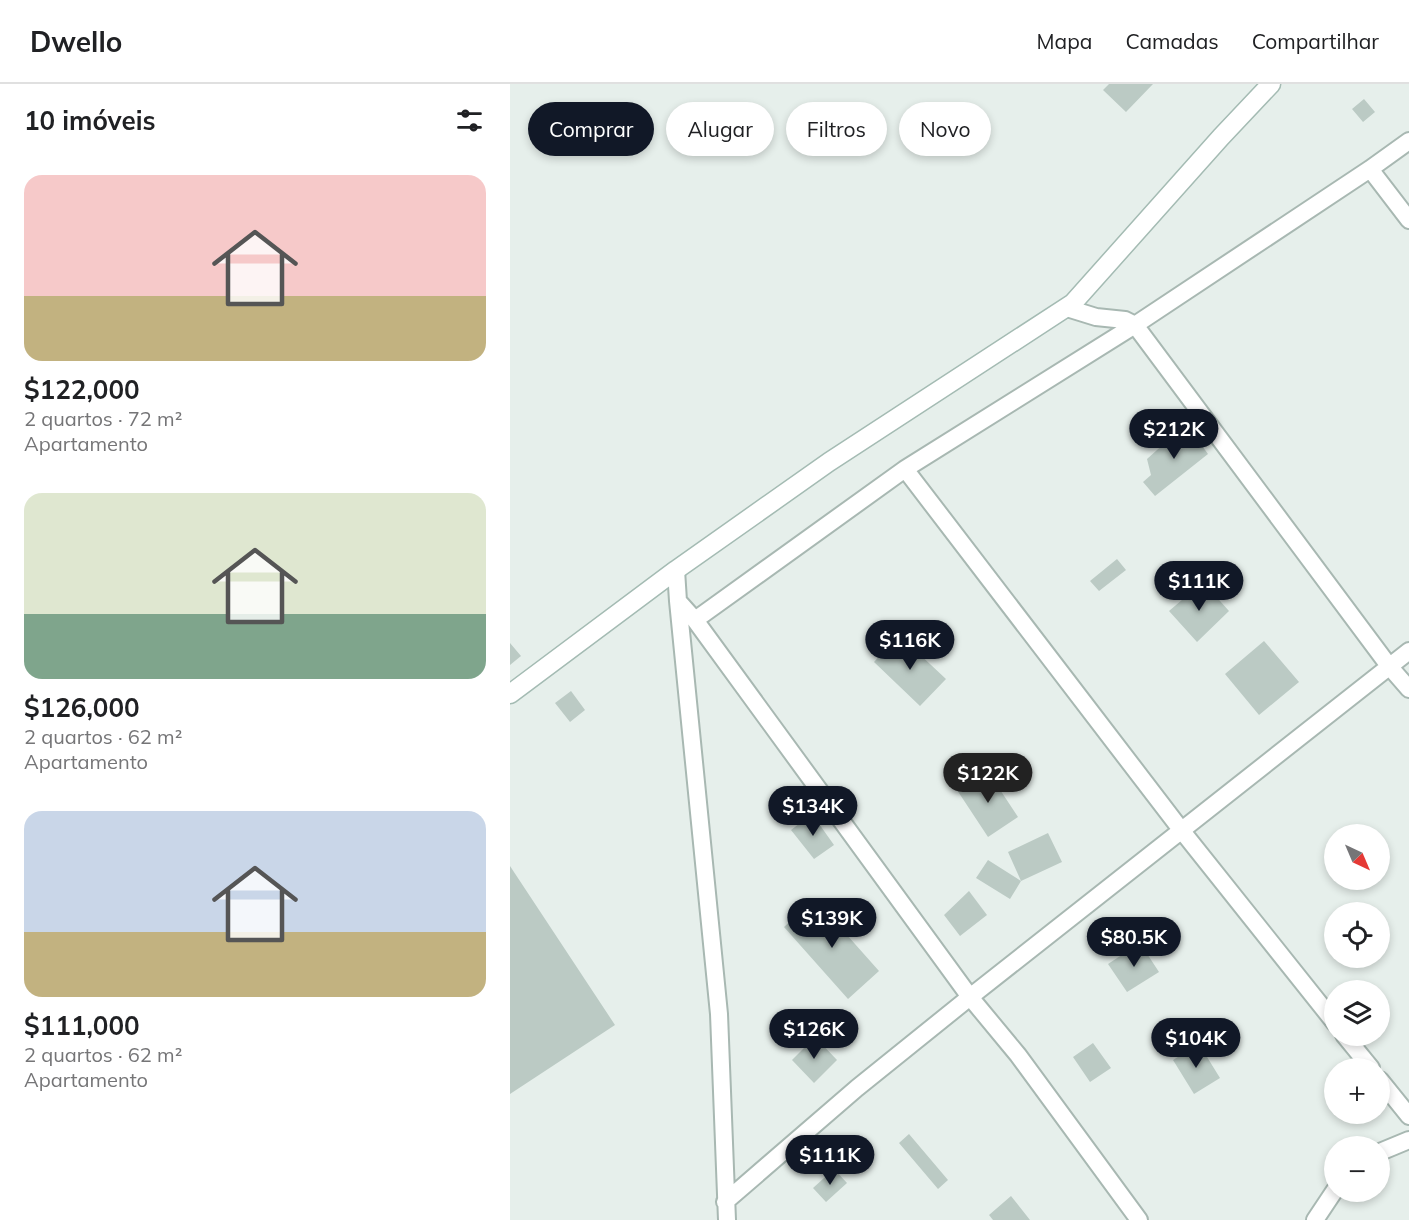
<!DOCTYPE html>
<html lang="pt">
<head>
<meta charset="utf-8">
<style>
	body { margin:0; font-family:Mulish,sans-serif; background:#f6f6f6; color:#202124; height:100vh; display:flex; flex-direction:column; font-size:22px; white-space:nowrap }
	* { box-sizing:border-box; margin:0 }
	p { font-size:20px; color:#757577 }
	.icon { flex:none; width:33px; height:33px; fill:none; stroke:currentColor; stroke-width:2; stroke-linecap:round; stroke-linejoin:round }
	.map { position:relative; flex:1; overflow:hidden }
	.sheet { display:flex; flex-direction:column; background:#fff; width:510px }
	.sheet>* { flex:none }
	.top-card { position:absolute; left:18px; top:18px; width:570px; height:54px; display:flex; gap:12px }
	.needle { width:39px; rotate:136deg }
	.controls { position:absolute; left:814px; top:740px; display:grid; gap:12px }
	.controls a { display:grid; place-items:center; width:66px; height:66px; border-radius:50%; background:#fff; box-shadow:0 3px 9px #0003; font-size:30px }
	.price { position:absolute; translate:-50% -51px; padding:0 14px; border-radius:21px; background:#111827; color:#fff; font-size:20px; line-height:39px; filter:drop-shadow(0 2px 3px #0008) }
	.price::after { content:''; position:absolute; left:50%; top:36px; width:18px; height:14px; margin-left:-9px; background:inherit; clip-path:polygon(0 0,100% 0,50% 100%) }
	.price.active { background:#222; color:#fff }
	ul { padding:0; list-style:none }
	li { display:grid; align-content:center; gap:12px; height:318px; padding:0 24px }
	li span { display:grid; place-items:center; height:186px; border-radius:18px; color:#555 }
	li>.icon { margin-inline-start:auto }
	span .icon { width:108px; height:108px; fill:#fffc; stroke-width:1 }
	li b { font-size:26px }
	h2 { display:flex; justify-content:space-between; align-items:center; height:72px; padding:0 24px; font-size:26px }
	.pill { padding:0 21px; border-radius:27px; background:#fff; box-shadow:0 3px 9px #0003; font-size:21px; line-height:54px }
	.pill.active { background:#111827; color:#fff }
	header { display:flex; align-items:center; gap:36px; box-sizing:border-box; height:84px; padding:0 30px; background:#fff; border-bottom:2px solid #e0e0e0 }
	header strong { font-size:28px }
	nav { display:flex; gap:33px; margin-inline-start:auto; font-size:21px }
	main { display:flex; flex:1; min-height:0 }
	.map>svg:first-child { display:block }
	.building { fill:#bbcac4 }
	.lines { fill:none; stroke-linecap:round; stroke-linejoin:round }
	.street-casing { stroke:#a8b8b2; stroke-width:20 }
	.secondary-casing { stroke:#a4bbb3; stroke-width:21 }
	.street { stroke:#fff; stroke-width:16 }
	.secondary { stroke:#fff; stroke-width:18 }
</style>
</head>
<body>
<header>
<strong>Dwello</strong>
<nav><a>Mapa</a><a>Camadas</a><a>Compartilhar</a></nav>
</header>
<main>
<section class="sheet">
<h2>10 imóveis<svg class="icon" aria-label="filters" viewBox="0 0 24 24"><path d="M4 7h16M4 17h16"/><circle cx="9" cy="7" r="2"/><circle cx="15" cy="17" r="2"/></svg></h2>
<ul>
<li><span style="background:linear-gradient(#f6c9c9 65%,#c2b280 0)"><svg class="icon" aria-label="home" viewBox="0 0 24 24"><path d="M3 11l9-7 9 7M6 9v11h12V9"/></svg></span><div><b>$122,000</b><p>2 quartos · 72 m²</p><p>Apartamento</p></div></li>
<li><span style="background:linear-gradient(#dfe7d0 65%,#7fa58c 0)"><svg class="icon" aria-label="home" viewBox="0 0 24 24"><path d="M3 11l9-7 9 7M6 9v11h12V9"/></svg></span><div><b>$126,000</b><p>2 quartos · 62 m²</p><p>Apartamento</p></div></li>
<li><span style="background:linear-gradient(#c9d6e8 65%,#c2b280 0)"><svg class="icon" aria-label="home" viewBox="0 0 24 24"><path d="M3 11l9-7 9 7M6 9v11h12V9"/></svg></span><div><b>$111,000</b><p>2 quartos · 62 m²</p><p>Apartamento</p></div></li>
</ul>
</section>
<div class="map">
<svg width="899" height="1136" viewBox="0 0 899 1136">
	<rect width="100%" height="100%" fill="#e6efeb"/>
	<path class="building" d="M599,0H643L616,28L593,6Z
		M854,15L865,28L853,38L842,25Z
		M676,340L698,370L645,412L633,398L641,391L637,375Z
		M607,475L616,486L589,507L580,497Z
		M693,498L719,527L687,558L659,527Z
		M389,551L436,595L410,622L364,578Z
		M754,557L789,598L749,631L715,590Z
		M0,559L11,572L0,581Z
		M61,607L75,626L60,638L45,619Z
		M477,686L508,733L478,753L447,706Z
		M302,730L324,761L304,775L281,746Z
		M538,749L552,778L511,797L498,768Z
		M478,776L511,797L500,815L466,794Z
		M0,782L105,941L0,1010Z
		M459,807L477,831L450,852L434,831Z
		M305,815L369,887L338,915L274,843Z
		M630,859L649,888L617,908L598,880Z
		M305,953L327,976L304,999L282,976Z
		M583,959L601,984L580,998L563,973Z
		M689,960L710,994L684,1010L663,976Z
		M399,1050L438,1096L428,1105L389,1059Z
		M324,1085L337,1099L316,1118L303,1104Z
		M501,1112L520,1136H483L479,1131Z"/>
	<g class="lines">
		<g class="street-casing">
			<path id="street" d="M860,85L899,136
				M557,224L586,233L615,236L625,241L879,582L899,605
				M395,385L672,747L825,939
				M166,486L168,517L209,930L217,1136
				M168,517L185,536L460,913L508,971L629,1136
				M185,536L395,385L625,241L860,85L899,57
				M834,951L861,984
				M870,996L899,1032
				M870,1068L899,1056
				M215,1118L347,1004L460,913L899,567
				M805,1136L825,1106"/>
		</g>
		<g class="secondary-casing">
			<path id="secondary" d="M0,610L166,486L319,378L563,219L711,53L761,0"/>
		</g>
		<use href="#street" class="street"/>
		<use href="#secondary" class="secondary"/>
	</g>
</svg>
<div class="controls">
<a><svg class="needle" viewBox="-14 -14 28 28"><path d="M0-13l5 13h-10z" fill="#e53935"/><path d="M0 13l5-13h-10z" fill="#757577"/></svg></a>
<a><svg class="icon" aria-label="locate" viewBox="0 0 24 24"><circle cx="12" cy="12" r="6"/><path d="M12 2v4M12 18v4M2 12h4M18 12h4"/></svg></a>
<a><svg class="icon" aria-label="layers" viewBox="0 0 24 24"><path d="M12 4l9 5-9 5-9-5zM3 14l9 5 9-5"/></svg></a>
<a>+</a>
<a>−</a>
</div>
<b class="price" style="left:664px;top:376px">$212K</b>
<b class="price" style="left:689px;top:528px">$111K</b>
<b class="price" style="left:400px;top:587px">$116K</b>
<b class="price active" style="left:478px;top:720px">$122K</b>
<b class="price" style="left:303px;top:753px">$134K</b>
<b class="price" style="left:322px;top:865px">$139K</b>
<b class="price" style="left:624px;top:884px">$80.5K</b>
<b class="price" style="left:304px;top:976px">$126K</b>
<b class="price" style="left:686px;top:985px">$104K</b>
<b class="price" style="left:320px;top:1102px">$111K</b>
<div class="top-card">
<a class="pill active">Comprar</a>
<a class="pill">Alugar</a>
<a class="pill">Filtros</a>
<a class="pill">Novo</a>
</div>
</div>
</main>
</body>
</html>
